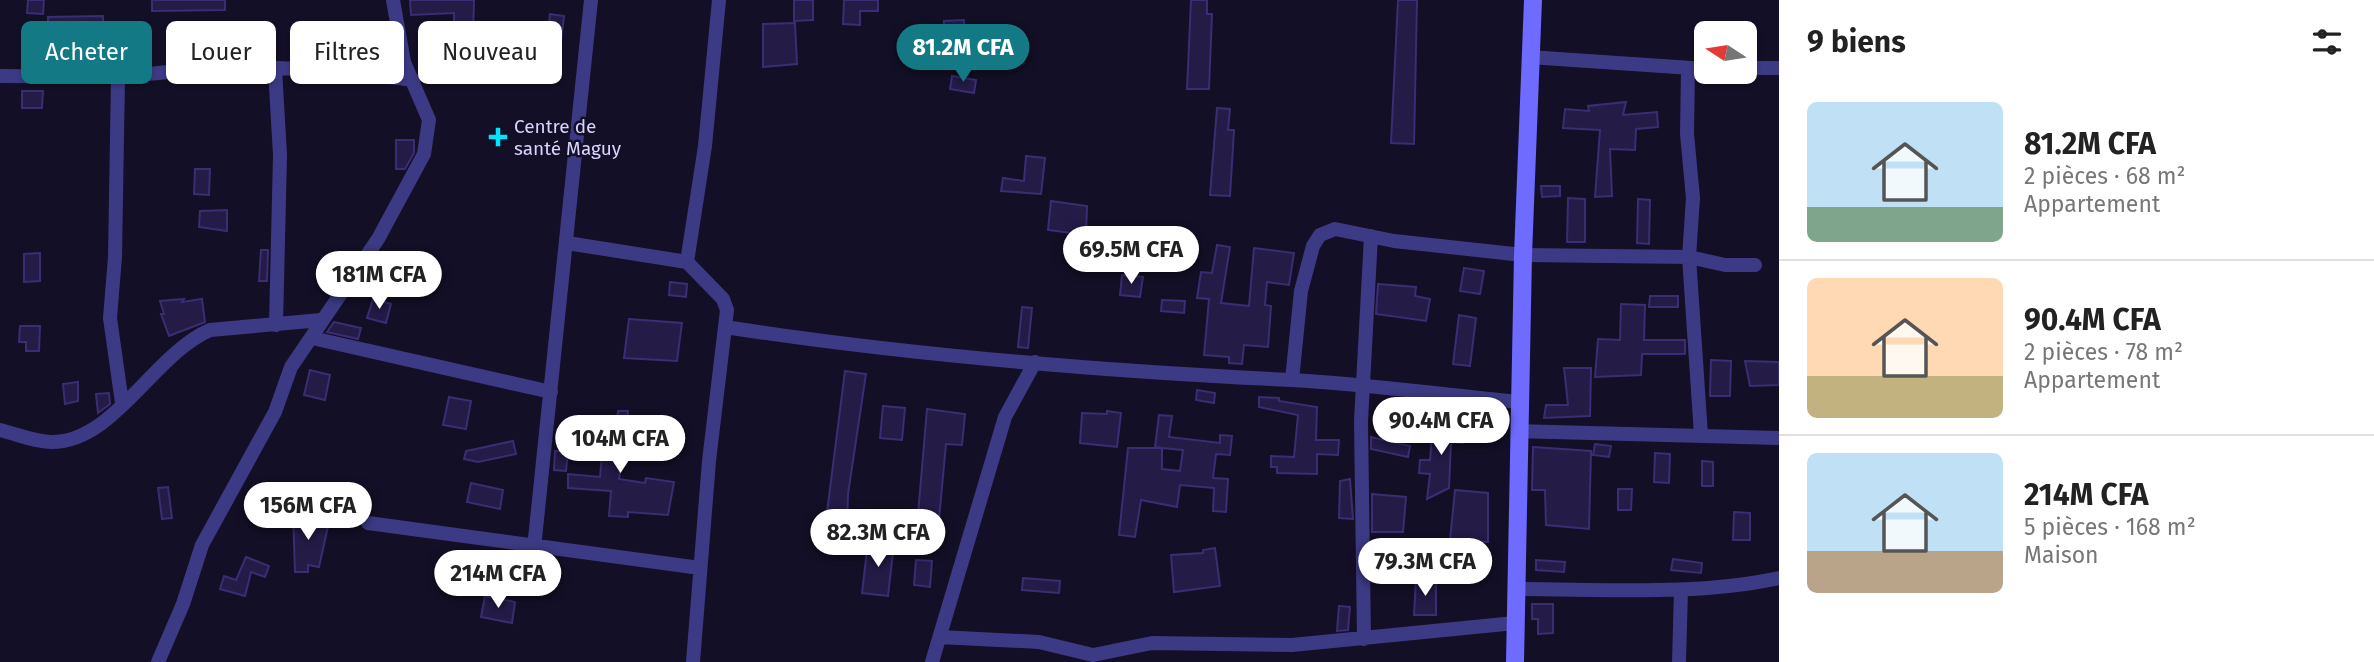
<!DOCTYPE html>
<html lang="fr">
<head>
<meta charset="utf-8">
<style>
	body { margin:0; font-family:"Fira Sans",sans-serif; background:#f2f2f2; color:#222; height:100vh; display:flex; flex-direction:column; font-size:26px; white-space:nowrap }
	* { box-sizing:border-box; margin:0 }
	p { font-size:23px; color:#767676 }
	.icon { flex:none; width:38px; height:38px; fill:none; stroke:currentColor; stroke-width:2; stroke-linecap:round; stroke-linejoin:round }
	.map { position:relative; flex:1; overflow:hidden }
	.panel { display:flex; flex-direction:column; background:#fff; width:595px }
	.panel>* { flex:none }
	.banner { position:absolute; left:21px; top:21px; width:665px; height:63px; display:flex; gap:14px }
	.needle { width:46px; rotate:282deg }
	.buttons { position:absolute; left:1694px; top:21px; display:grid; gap:14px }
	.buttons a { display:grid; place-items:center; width:63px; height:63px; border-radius:10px; background:#fff; box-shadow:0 2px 5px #0004; font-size:35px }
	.price { position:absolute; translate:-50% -60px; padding:0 16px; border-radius:24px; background:#fff; color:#222; font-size:23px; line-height:46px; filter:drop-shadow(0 2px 4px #0008) }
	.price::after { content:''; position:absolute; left:50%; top:42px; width:21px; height:16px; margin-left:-10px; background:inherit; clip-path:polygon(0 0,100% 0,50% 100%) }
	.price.on { background:#137a85; color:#fff }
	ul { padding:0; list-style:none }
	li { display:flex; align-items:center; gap:21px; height:175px; padding:0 28px }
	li+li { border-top:2px solid #e0e0e0 }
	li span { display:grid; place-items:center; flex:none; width:196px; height:140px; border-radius:10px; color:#555 }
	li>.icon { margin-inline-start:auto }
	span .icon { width:84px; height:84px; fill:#fffc; stroke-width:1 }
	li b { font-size:30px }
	h2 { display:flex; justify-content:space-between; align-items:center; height:84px; padding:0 28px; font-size:30px }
	.chip { padding:0 24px; border-radius:10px; background:#fff; box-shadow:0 2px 5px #0004; font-size:24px; line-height:63px }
	.chip.on { background:#137a85; color:#fff }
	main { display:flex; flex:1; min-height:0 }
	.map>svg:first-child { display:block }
	.building { fill:#241b47; stroke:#3b2d73; stroke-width:2; fill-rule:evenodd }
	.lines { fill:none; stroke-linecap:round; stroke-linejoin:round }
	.minor { stroke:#3d3a85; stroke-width:14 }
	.secondary { stroke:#6f6bff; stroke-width:18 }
	.poi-dot { fill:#00e5ff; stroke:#130f26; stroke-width:2.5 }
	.labels { text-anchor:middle; stroke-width:5; stroke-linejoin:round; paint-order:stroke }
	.poi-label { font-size:19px; fill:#d9d4ff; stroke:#130f26; text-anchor:start }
</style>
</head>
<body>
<main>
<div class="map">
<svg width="1779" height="662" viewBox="0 0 1779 662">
	<rect width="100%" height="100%" fill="#130f26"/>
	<path class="building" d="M28,0H44L43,14L27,13Z
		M152,0H225V10L152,11Z
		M410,0H474L473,35H454V13L411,15Z
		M794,0H813V20L794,21Z
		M844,0H878V11H860V25L843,24Z
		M1191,0H1207V14H1212L1209,89H1187Z
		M1398,0H1417L1414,144L1391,143Z
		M550,14L564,16L560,50L546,49Z
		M103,16V26L48,28V17Z
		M964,20L965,50H944V21Z
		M795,23L797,64L763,67V24Z
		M952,76L976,80L974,93L950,89Z
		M22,91H43L42,108H22Z
		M1626,102L1623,115L1657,112L1658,127L1636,129L1635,150L1610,149L1612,196L1595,197L1600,130L1563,128L1565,109L1589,111L1588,106Z
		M1217,108L1230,109L1228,130H1234L1230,196L1210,195Z
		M396,140H414V153L405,169H396Z
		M1026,156L1045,158L1041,194L1001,191L1003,178L1024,181Z
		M195,169H210L209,195L194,194Z
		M1541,186H1560V196L1542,197Z
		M1568,198L1585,199V242H1567Z
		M1638,199L1650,200L1649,244L1637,243Z
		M1051,201L1087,206L1086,235L1048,230Z
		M227,210V231L199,227L200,211Z
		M1217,245L1230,247L1221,303L1249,306L1254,248L1294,253L1289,285L1267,282L1265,305L1271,306L1268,347L1244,345L1242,364L1229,363V357L1204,355L1209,299L1197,298L1201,272L1212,273Z
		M261,250H268L267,281H259Z
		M40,253V281L24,282V254Z
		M1464,268L1484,271L1480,294L1460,291Z
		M1122,275L1143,277L1140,297L1120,295Z
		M670,282L687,284L686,297L669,295Z
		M1378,284L1416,287L1415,296L1430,299L1426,321L1376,314Z
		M1650,296H1678V307H1649Z
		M184,299L182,302L202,299L205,322L169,336L161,314H164L160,301Z
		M373,299L391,304L386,323L367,318Z
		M1162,300L1185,301L1184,313L1161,311Z
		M1621,304L1645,305L1644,340H1685V354H1642L1641,375L1595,377L1598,339L1620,340Z
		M1022,307L1032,308L1028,348L1018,347Z
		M1459,315L1476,318L1470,366L1453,364Z
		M629,319L682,323L677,361L624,358Z
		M334,322L361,328L358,339L327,332Z
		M20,326H40L39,351H26V342H19Z
		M1711,360L1731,361L1730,396H1710Z
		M1745,361L1779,362V385L1750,386Z
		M1564,368H1591L1590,416L1544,418L1546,405H1568Z
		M310,370L330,375L325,400L304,395Z
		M845,371L866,374L848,494L847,530L825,528Z
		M78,382V401L65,404L63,384Z
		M1197,390L1215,393L1214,403L1196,400Z
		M109,393L110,404L98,413L96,394Z
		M449,397L471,401L466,429L443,425Z
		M1259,397L1279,398V401L1317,407L1316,440H1339L1338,455L1317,454V474L1277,473V467H1271V456L1294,457L1298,415L1259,407Z
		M883,406L905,408L902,440L880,438Z
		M927,409L965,414L962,445L946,444L937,541L916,538Z
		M618,411H628L626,438L634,439L632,453H623L619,479L645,483L646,478L674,482L668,515L628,512V517L609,516L611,491L568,488V474L600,477L602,455L569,450L572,432L615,438Z
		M1107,411L1121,413L1117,447L1080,443L1082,413L1107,414Z
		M1159,415L1172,416L1169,437L1220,443V435L1232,436L1230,455L1216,454L1213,478L1228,479L1226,512L1213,511L1214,488L1180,485L1177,507L1141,500L1135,537L1119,535L1128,448H1162L1155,447ZM1162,448L1183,450L1180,471L1162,469Z
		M1433,423L1464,425L1463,443L1451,442L1449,488L1427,499L1430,474L1419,473L1420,460H1430Z
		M1371,437L1410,446L1408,457L1371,449Z
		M513,441L516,454L478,462L464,459L466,451Z
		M1595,444L1611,446L1609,457L1593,455Z
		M1533,447L1591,451L1589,529L1546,525L1545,490H1532Z
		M555,451L568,452L566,471L554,470Z
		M1655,453L1670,454L1669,483L1654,482Z
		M1702,461L1713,462V486H1702Z
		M1350,479L1353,519L1339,518L1340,481Z
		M471,483L503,490L500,509L467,502Z
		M168,487L172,518L162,519L158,488Z
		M1618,489H1632L1631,510H1618Z
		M1455,490L1488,493V542L1450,540Z
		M1372,494L1406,497L1403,532H1372Z
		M1734,512L1750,513V540H1733Z
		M293,514L329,522L319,567L308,565V572H295Z
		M868,541L894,544L888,596L862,593Z
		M1215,548L1220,586L1174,592L1171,555L1203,553V550Z
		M246,557L269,566L265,577L251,572L245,596L220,589L224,576L236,580Z
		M1673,559L1702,563L1701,573L1671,570Z
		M916,560L932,561L930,587L914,585Z
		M1536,560L1565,562L1564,572L1536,570Z
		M1436,564L1476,568L1475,581L1435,577Z
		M1023,578L1060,581L1059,593L1022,590Z
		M1416,579L1436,581V615H1414Z
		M485,596L515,602L512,623L481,617Z
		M1532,604H1553V633L1538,634V619H1532Z
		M1339,606L1350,607L1348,630L1337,631Z"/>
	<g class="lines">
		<path class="minor" d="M1529,57L1706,69
			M1745,68H1779
			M275,69L280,155L276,325
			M1688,69L1687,134L1693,198L1689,257L1701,435
			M0,76L118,77L228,66L345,71L413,80
			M118,77L115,257L110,318L122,403
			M567,243L687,262L723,299L727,310L709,461L693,662
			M687,262L705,146L719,0
			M725,327C912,356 1102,371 1291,380C1367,384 1443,395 1519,402
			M312,338L551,392
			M1292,380L1301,291L1313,246L1320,235L1335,229L1394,241L1523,255L1689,257L1725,265H1755
			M0,430C17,434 34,442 52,442C114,442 154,354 210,330L321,320
			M1519,431L1779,438
			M368,523L700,568
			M534,548L591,0
			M1517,589C1604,589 1694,596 1779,578
			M940,637L1039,642L1093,655L1152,643L1292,645L1515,623
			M1364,639L1361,421L1371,236
			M158,662L183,604L202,545L275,412L291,367L378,239L424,154L429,120L404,62L393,0
			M932,662L1005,417L1035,362
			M1679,662L1681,590"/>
		<path class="secondary" d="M1515,662L1523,255L1533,0"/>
	</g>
	<path class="poi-dot" d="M494.5 126.5h7v7h7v7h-7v7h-7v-7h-7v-7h7z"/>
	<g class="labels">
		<g class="poi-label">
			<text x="514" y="133">Centre de<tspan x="514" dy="22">santé Maguy</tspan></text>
		</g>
	</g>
</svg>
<div class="buttons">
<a><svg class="needle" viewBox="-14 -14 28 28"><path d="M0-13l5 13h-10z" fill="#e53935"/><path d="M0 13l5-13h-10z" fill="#767676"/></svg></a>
</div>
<b class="price on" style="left:963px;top:84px">81.2M CFA</b>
<b class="price" style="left:1131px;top:286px">69.5M CFA</b>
<b class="price" style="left:379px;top:311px">181M CFA</b>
<b class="price" style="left:1441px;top:457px">90.4M CFA</b>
<b class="price" style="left:620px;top:475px">104M CFA</b>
<b class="price" style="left:308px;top:542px">156M CFA</b>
<b class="price" style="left:878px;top:569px">82.3M CFA</b>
<b class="price" style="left:1425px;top:598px">79.3M CFA</b>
<b class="price" style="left:498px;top:610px">214M CFA</b>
<div class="banner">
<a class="chip on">Acheter</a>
<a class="chip">Louer</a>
<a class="chip">Filtres</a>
<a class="chip">Nouveau</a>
</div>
</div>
<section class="panel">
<h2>9 biens<svg class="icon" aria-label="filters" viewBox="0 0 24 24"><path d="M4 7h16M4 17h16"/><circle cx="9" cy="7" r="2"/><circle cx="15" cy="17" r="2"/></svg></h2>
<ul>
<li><span style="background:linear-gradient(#bfe0f5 75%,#7fa58c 0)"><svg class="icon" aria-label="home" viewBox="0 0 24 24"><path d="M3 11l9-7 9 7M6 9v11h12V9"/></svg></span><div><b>81.2M CFA</b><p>2 pièces · 68 m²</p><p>Appartement</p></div></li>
<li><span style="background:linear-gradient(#ffd9b3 70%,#c2b280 0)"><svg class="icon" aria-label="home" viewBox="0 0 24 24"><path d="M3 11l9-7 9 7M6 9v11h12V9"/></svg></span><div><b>90.4M CFA</b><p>2 pièces · 78 m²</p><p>Appartement</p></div></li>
<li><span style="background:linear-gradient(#bfe0f5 70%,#b9a48a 0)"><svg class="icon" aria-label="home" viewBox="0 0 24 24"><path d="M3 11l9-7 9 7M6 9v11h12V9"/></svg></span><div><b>214M CFA</b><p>5 pièces · 168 m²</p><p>Maison</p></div></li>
</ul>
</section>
</main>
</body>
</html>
